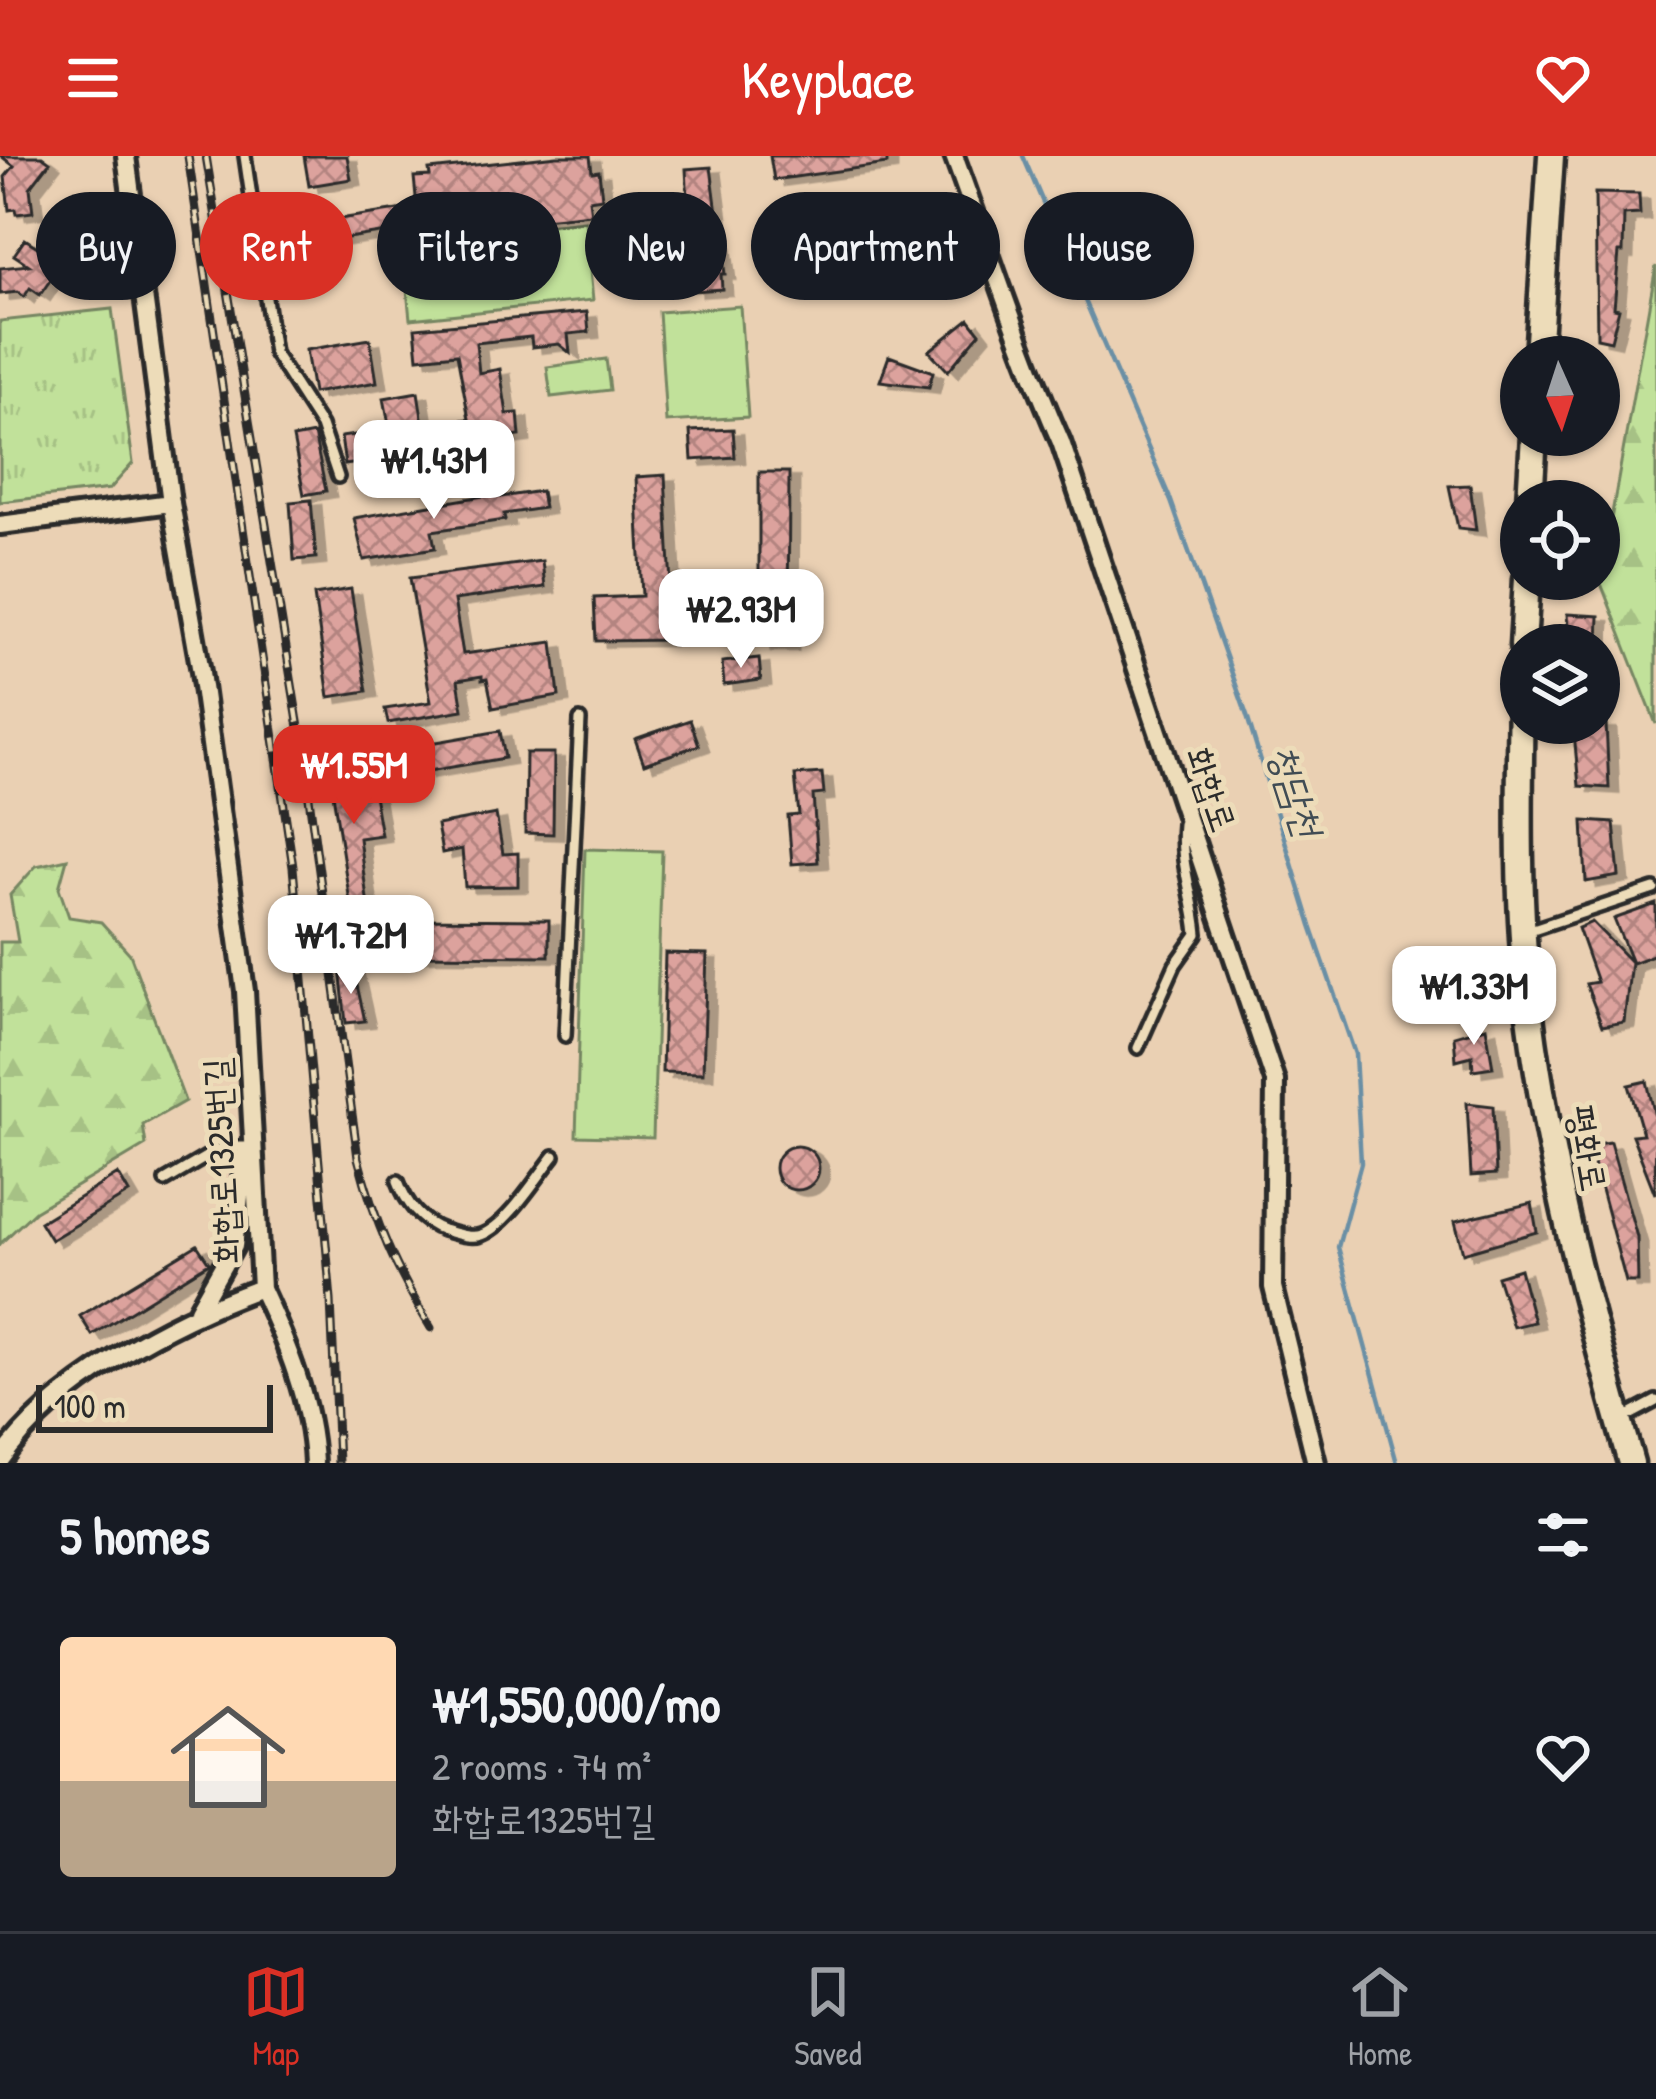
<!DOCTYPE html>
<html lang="en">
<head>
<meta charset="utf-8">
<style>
	body { margin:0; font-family:"Patrick Hand","Poor Story",sans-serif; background:#20242c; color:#f1f3f6; height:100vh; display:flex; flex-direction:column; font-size:45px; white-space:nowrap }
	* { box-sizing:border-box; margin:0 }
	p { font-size:39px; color:#9ea1a6 }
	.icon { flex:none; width:66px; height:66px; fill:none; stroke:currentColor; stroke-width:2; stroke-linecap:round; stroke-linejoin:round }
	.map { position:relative; height:1307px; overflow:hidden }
	.drawer { display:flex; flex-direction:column; background:#171b24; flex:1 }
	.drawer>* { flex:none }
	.hud { position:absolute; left:36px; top:36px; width:1584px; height:108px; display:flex; gap:24px }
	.needle { width:78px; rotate:177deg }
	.controls { position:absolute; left:1500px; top:180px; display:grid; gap:24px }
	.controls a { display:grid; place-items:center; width:120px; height:120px; border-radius:50%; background:#171b24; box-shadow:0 3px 9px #0004; font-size:60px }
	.scale { position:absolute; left:36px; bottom:30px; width:237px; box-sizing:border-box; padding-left:12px; border:6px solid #2b2b2b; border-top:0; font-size:33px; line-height:42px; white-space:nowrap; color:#2b2b2b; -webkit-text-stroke:9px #eddcb9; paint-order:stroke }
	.price { position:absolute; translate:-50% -102px; padding:0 27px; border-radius:24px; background:#fff; color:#222; font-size:39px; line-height:78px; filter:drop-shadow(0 3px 6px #0008) }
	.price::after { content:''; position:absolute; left:50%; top:72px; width:36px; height:27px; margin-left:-18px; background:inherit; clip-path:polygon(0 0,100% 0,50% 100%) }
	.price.on { background:#d93025; color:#fff }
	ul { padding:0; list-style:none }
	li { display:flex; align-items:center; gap:36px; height:300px; padding:0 60px }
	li+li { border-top:3px solid #363941 }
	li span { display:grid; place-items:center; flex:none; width:336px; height:240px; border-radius:12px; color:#555 }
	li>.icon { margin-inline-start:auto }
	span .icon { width:144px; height:144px; fill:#fffc; stroke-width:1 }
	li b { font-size:51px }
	h2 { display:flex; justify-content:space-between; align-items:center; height:144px; padding:0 60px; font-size:51px }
	.chip { padding:0 42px; border-radius:54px; background:#171b24; box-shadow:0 3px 9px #0004; font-size:42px; line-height:108px }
	.chip.on { background:#d93025; color:#fff }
	header { display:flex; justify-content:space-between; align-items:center; height:156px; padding:0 60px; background:#d93025; color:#fff; font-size:54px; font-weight:600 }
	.menu { display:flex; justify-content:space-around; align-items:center; height:168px; border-top:3px solid #363941; background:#171b24; font-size:33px; color:#9ea1a6 }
	.menu a { display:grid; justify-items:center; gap:6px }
	.menu .on { color:#d93025 }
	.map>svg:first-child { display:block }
	.forest { fill:url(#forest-firs); stroke:#768662; stroke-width:3 }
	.park { fill:url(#park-tufts); stroke:#768662; stroke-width:3 }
	.pitch { fill:#c1e19a; stroke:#768662; stroke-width:3 }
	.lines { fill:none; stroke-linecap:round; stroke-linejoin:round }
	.stream { stroke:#6b8fa5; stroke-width:4.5 }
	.building { fill:url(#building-cross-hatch); stroke:#2b2b2b; stroke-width:3; filter:url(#shadow) }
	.service-casing { stroke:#2b2b2b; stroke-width:18 }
	.minor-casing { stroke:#2b2b2b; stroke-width:26 }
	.secondary-casing { stroke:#2b2b2b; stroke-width:33 }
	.service { stroke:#eddcb9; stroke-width:9 }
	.minor { stroke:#eddcb9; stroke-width:16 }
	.secondary { stroke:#eddcb9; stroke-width:24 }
	.rail-casing { stroke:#2b2b2b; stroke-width:9 }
	.rail { stroke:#eddcb9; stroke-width:4.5; stroke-dasharray:14; stroke-linecap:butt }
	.labels { text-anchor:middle; stroke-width:10; stroke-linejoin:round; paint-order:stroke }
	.street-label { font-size:36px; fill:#2b2b2b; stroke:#eddcb9 }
	.water-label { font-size:39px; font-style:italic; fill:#404c54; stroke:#eddcb9 }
</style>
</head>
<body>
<header><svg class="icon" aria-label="menu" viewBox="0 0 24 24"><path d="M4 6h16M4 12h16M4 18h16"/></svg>Keyplace<svg class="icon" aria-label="heart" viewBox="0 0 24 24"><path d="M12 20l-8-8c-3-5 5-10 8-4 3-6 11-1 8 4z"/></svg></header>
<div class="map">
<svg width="1656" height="1307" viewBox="0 0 1656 1307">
	<defs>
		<pattern id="forest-firs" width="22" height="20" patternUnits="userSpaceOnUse" patternTransform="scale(3)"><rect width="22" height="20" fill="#c1e19a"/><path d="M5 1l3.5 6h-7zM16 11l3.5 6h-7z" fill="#a6c185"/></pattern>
		<pattern id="park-tufts" width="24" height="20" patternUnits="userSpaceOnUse" patternTransform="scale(3)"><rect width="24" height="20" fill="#c1e19a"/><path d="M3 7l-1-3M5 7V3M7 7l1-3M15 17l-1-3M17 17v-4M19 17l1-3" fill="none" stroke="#a6c185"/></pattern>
		<pattern id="building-cross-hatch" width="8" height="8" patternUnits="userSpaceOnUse" patternTransform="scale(3)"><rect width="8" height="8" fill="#dca29d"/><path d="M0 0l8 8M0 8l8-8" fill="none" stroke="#b38480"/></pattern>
		<filter id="shadow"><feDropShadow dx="10" dy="5.5" stdDeviation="0" flood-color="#0004"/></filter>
	</defs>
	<rect width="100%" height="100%" fill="#ead0b3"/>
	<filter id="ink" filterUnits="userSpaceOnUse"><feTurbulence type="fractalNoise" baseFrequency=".00833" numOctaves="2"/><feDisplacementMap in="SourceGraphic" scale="24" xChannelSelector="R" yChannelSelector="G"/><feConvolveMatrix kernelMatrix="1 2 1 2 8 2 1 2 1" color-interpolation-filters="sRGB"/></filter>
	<g filter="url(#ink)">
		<path class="forest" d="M1656,110V568L1600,425Z
			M67,703L59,732L69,761L101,766L130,798L185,945L143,969L146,989L35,1055L0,1088V786H18L10,739L36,710Z"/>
		<path class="park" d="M112,153L133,307L110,333L0,346V165Z"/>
		<path class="pitch" d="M585,65L593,144L410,163L402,84Z
			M740,150L748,261L666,266L659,156Z
			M606,203L610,234L551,241L547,211Z
			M585,693L662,695L653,982L576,980Z"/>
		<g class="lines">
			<path class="stream" d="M1023,0L1171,345L1247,560L1311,770L1355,898L1361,1007L1338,1091L1397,1307"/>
		</g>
		<path class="building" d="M1,0H42L50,6L30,32L33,56L16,58L15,53L9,54L5,21L14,10Z
			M304,0H347L351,23L309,30Z
			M557,0H590L592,16L599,15L602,42L589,44L591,58L419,76V71L309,88L307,68L417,51L414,21L430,20L429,14Z
			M770,0H887V8L774,24Z
			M711,11L725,118H721L722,133L693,135L686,13Z
			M1595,37L1639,38L1640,58L1624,59L1623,96H1619L1614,152L1619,153L1611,185L1597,182Z
			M25,83L62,107L40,139L30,132L24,141L18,136L0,138V112L29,109L14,99Z
			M587,156L589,176L568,178L570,197L559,188L532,191L531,181L476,187L479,217L500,213L507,258L518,257L520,280L424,292L425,297L345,309L341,281L390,274L384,242L418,236L423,268L469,263L457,198L418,202L415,172Z
			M969,163L980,177L948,215L929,195Z
			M370,183L377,226L313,237L306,194Z
			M889,200L933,216L929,231L880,225Z
			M733,273L735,301L692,304L690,275Z
			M314,278L326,335L304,339L293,282Z
			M759,316H789L788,489H761L759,477Z
			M665,319L674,484L596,485L594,442L642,440L636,321Z
			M1470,329L1476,374L1458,372L1449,330Z
			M541,335L544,352L504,358L505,364L432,375L435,392L364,404L354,362L501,337V341Z
			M311,344L316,402L294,404L290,346Z
			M542,405L545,431L454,444L463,498L553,486L559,540L493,552L487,523L482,524V520L458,524L463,554L388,567L385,553L431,546L410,422Z
			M351,433L367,535L329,541L314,439Z
			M1567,458L1599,460L1598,489H1569Z
			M759,502L761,524L724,529L722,506Z
			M690,564L699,589L644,608L635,583Z
			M1573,567H1606L1609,632L1579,630Z
			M500,575L505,602L423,616L419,589Z
			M526,597H554L553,678L525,677Z
			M367,599L381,679L359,682L370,766L345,769L344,752H351L328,606Z
			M822,617L824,638L813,639L818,706L792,708L788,660L799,659L795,619Z
			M496,658L503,698L518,697V730L465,731L462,693L442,697L437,669Z
			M1583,665L1614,667L1619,720L1586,726Z
			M1656,748V798L1632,807L1614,763Z
			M405,763L549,764V800L405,799Z
			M1592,766L1631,806L1624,866L1602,870L1586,828L1597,826L1578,772Z
			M665,797L707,798L703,917L662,916Z
			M353,811L365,865L346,867L340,813Z
			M1486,871L1493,911L1473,914L1472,900L1456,904L1454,880Z
			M1647,925L1656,965L1655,1038L1632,979L1643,978L1629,929Z
			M1467,947L1493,950L1496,1018L1471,1020Z
			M1610,986L1637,1081L1638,1126H1626L1589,989Z
			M775 1012a22 22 0 1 1 44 0a22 22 0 1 1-44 0Z
			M118,1018L129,1037L51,1084L40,1066Z
			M1532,1047L1537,1076L1463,1097L1455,1065Z
			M197,1089L209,1107L92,1179L80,1160Z
			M1520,1113L1534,1166L1513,1171L1497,1120Z"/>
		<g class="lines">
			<g class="service-casing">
				<path id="service" d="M245,0L274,197L321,270L338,321
					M1524,776L1654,733
					M565,880L580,564
					M1138,892L1175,809L1197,778C1194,740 1179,707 1183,668
					M165,1025L223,991H246
					M398,1025C406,1047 421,1066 443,1074C454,1077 470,1083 481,1079C507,1070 537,1021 554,1000
					M1624,1262L1656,1245"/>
			</g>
			<g class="minor-casing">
				<path id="minor" d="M954,0C989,95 1020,193 1061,286L1275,925L1273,1131L1316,1307
					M0,369L171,347
					M261,1132C287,1188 311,1245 314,1307
					M198,1154L234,1090L245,998
					M0,1305C54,1226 173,1164 261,1132L245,835L201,516L171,347L126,0"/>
			</g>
			<g class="secondary-casing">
				<path id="secondary" d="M1538,201L1551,0
					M1530,345L1534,279
					M1523,489L1527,423
					M1521,539C1519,645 1517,753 1530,860C1549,1013 1589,1159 1631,1307"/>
			</g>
			<use href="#service" class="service"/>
			<use href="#minor" class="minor"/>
			<use href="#secondary" class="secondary"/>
			<g class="rail-casing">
				<path id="rail" d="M188,0L293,711L331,1144L338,1307
					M206,0L302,590L358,1002C375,1068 396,1114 431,1172"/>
			</g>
			<use href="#rail" class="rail"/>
		</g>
	</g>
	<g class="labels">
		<g class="street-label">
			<text transform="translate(1212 633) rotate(71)" y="13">화합로</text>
			<text transform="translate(1588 992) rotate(80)" y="13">평화로</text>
			<text transform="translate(221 1005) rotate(-93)" y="13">화합로1325번길</text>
		</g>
		<g class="water-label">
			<text transform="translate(1296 634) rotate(72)" y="14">청담천</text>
		</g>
	</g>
</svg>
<div class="controls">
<a><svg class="needle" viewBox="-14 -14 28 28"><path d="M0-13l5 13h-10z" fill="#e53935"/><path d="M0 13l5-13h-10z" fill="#9ea1a6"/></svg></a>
<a><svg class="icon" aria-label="locate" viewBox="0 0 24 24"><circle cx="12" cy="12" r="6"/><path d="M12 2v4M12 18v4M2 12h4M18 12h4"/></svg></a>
<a><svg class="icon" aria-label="layers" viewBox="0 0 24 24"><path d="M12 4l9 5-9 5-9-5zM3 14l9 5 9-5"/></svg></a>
</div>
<div class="scale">100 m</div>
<b class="price" style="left:434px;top:366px">₩1.43M</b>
<b class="price" style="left:741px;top:515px">₩2.93M</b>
<b class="price on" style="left:354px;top:671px">₩1.55M</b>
<b class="price" style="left:351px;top:841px">₩1.72M</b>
<b class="price" style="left:1474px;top:892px">₩1.33M</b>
<div class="hud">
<a class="chip">Buy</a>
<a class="chip on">Rent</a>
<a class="chip">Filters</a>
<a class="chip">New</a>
<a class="chip">Apartment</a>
<a class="chip">House</a>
</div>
</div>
<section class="drawer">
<h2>5 homes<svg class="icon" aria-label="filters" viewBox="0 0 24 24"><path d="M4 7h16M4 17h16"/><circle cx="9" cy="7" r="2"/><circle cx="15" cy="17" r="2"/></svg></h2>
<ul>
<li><span style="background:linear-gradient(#ffd9b3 60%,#b9a48a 0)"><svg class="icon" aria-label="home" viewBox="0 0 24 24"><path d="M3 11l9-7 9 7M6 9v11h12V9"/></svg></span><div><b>₩1,550,000/mo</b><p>2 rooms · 74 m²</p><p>화합로1325번길</p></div><svg class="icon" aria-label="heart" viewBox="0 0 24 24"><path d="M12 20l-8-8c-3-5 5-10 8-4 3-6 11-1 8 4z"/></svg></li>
</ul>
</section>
<nav class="menu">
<a class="on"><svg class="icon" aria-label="map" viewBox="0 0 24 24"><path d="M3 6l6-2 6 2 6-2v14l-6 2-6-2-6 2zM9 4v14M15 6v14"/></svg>Map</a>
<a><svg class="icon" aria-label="saved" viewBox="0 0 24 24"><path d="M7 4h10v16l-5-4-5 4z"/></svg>Saved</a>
<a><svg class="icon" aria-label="home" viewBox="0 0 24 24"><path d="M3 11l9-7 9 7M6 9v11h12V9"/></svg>Home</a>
</nav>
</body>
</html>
